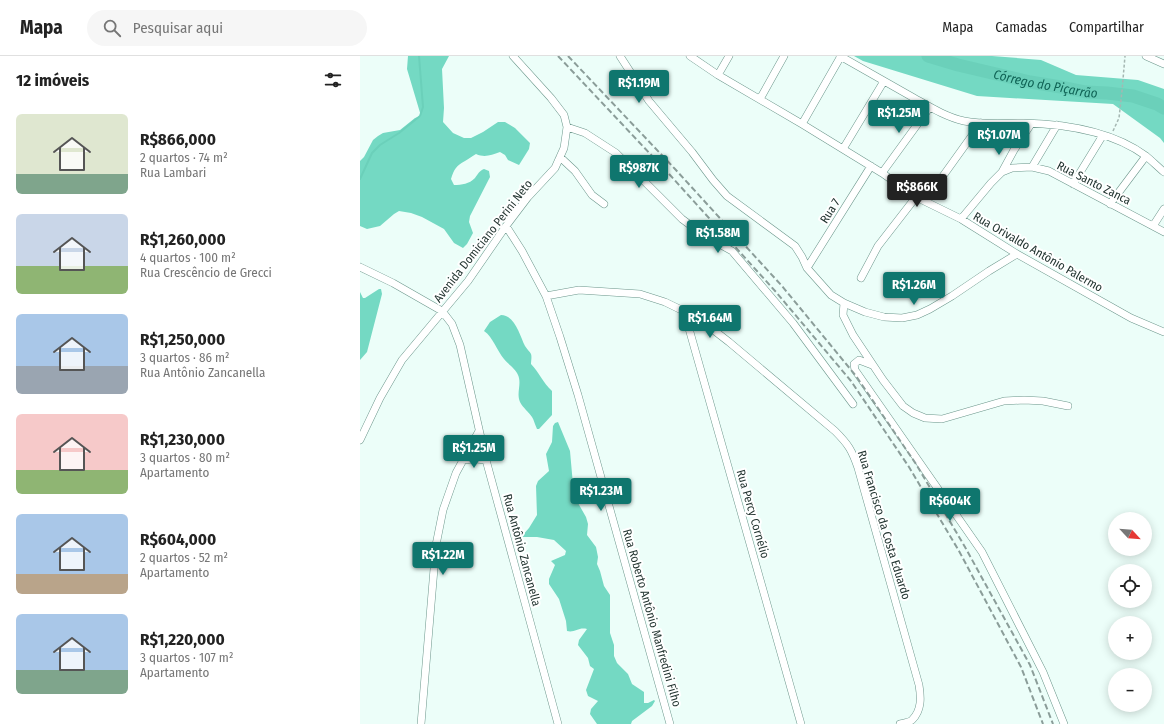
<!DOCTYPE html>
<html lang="pt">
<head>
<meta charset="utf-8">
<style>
	body { margin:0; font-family:"Fira Sans Condensed",sans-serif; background:#f6f6f6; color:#222; height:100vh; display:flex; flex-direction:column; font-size:15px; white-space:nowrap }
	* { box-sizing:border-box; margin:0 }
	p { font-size:13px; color:#767676 }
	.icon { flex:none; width:22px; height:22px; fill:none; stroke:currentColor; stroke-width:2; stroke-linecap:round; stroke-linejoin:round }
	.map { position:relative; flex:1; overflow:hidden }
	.sheet { display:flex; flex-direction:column; background:#fff; width:360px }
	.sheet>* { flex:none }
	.needle { width:26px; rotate:116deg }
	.controls { position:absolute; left:748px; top:456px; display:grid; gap:8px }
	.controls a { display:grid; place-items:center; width:44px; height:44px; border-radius:50%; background:#fff; box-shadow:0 2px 10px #0003; font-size:20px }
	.price { position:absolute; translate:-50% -34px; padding:0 9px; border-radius:4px; background:#0f766e; color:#fff; font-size:13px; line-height:26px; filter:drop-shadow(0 1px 2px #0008) }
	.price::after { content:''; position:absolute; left:50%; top:24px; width:12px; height:9px; margin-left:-6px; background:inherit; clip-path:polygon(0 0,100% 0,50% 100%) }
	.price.selected { background:#222; color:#fff }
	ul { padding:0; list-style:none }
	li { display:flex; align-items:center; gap:12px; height:100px; padding:0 16px }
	li span { display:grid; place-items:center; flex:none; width:112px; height:80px; border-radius:6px; color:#555 }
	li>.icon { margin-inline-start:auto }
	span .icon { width:48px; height:48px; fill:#fffc; stroke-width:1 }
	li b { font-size:17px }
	h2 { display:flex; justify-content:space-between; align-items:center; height:48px; padding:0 16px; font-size:17px }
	header { display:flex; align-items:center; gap:24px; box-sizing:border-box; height:56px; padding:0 20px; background:#fff; border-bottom:1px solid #e0e0e0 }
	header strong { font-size:19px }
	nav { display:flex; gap:22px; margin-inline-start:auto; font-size:14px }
	.search { width:280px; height:36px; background:#f6f6f6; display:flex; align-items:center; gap:10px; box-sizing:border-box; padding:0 14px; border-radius:22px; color:#767676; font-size:15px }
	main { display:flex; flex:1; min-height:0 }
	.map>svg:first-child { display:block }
	.forest { fill:#74d9c3 }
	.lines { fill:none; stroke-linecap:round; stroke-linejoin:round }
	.stream { stroke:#6bd0ba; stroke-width:2 }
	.river { stroke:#6bd0ba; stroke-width:13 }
	.street-casing { stroke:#6b968b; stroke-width:8 }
	.path { stroke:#a5b7b2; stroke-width:1.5; stroke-dasharray:3 2; stroke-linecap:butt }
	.street { stroke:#fff; stroke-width:7 }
	.rail { stroke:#8b9d99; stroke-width:2; stroke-dasharray:6 3; stroke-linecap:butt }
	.labels { text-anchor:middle; stroke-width:4; stroke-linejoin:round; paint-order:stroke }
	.street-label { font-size:12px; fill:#233531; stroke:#fff }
	.water-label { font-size:13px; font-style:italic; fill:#0f6355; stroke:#fff }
</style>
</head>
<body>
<header>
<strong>Mapa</strong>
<div class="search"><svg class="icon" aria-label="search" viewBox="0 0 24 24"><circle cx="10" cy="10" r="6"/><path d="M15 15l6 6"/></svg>Pesquisar aqui</div>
<nav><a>Mapa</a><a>Camadas</a><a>Compartilhar</a></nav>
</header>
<main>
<section class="sheet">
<h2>12 imóveis<svg class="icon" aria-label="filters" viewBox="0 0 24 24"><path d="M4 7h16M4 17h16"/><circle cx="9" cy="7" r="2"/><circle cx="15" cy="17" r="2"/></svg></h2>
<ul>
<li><span style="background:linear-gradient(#dfe7d0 75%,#7fa58c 0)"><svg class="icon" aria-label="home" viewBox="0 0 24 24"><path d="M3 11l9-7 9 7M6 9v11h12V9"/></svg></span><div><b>R$866,000</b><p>2 quartos · 74 m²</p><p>Rua Lambari</p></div></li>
<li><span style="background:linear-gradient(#c9d6e8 65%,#8fb573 0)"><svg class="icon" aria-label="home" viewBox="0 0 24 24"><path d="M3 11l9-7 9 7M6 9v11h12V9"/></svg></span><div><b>R$1,260,000</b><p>4 quartos · 100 m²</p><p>Rua Crescêncio de Grecci</p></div></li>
<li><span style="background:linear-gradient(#a9c7e8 65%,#9aa5b1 0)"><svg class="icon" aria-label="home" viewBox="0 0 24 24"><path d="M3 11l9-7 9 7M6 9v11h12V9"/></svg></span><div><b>R$1,250,000</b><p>3 quartos · 86 m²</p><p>Rua Antônio Zancanella</p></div></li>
<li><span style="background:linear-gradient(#f6c9c9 70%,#8fb573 0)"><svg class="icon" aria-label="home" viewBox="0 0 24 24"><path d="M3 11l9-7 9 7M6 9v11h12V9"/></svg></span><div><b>R$1,230,000</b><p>3 quartos · 80 m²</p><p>Apartamento</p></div></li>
<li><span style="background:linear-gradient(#a9c7e8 75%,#b9a48a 0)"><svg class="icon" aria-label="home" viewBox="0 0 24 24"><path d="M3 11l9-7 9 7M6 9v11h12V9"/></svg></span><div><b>R$604,000</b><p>2 quartos · 52 m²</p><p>Apartamento</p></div></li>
<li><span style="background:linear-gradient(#a9c7e8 70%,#7fa58c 0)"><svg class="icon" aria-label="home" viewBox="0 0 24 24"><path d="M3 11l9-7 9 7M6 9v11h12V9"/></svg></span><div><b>R$1,220,000</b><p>3 quartos · 107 m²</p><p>Apartamento</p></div></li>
</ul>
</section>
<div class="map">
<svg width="804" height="668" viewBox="0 0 804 668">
	<rect width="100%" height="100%" fill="#ecfef9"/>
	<path class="forest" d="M48,0H89L82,13L84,52L83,66L93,77L104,82H111L123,76L138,66H145L155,72L170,87L169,93L159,109L148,104L145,99L140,96C131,99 125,102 116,98C112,100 109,103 105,105C96,110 94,113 91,123L94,129C102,129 109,128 115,122C118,118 119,115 124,113L129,115L130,121L110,160L109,166L113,177L107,188L103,192L94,187L84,173L62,161L51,157L39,155L34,158L20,170L7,173L0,170V105L4,101L13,84L18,80L23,77L40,74L55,62L61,60L47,13Z
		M494,0H632L681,4L716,19L778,24L804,33V87L800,82L753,48L617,40L503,5Z
		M19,233H21L22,238L7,296L0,304V236L3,242H5Z
		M141,259C155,259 160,280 165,290C167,293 170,296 171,298C172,301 171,305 171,308C179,316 183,327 192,335V359L179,373H177C175,369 174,364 172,361C169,356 163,352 160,346C156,337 162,328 158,319C156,313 148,308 144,303C137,295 133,281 124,275L130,266Z
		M198,366L210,395L214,440L226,461L228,468L227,479L236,491L238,501L237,508L240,515L244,530L250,539V577L254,589V600L257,607L268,618L272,628L284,636V647H288L294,644L295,645L292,650L272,665L271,668H237L230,658L231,653L238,645L228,640L226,634L234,613L230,610L228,602L218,589L219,584L227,573C218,571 215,577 207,575L206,565L199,543L189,528V523L195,509L191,505L205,499L206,495L194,484L177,481H161L169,472L177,459L176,430L178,425L189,415L186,398L192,386L193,370L195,367Z"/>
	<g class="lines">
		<path class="stream" d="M0,123L12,97L20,89L39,77L60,60L63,51L59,0"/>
		<path class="river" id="s1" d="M568,0L598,9L670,26L701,31L726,36L747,37L773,40L797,48L804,52"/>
		<g class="street-casing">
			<path id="street" d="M260,0L289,45L332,96L353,124L367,140L435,190L442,201L447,212L471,239L484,247L505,256L524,261L542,262L557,259L570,253L592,240L629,215L657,198
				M330,0L358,19L442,68L522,117L556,141L601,163L657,198L771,262L804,276
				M480,0C505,14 529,28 554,42C570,51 586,61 604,65C623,69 644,67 664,67C706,68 752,75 786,100C792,105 798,111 804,116
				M786,0L804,8
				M358,19L369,0
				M400,43L424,0
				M442,68L481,0
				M207,71L225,77L256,97L322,163L345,180L372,195L433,267L493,348
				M483,93L524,25
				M200,101L215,115L232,139L244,148
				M672,111L697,69
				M642,116L654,94L671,68
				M522,117L570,51
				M713,128L743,79
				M565,145L621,67
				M750,148L786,100
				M601,163L631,127L642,116L652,112L672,111L689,115L804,176
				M146,170L162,195L186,240L200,281L218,339L310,668
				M793,170L804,153
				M0,211L33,227L82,255L92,268L100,289L126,404L198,668
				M447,212L511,110
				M501,222L518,190L556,141
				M186,240L219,234L280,238L305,246L338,262L369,286L475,375C488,388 492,394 498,412L559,629C561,641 562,654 552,664C550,666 544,667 540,668
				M484,247L483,259L493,279L523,324L543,350L553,357L565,362L582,363L644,345L664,344L683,345L708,350
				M324,255L441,668
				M512,309L499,304L494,308L495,314L622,496L683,616L704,668
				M0,384L20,342L42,304L108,225L146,170L168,141L195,112L204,92L207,71L204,59L191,42L153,0
				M102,404L115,403L126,404
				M61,668L76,489L83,454L96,417L119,375"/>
		</g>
		<path class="path" d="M753,75L759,62L762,35L765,0"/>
		<use href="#street" class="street"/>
		<path class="rail" d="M198,0L310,119L416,236L491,325L549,411L599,495L661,611L683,668
			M208,0L315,113L422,230L496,320L556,408L605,491L670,609L693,668"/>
	</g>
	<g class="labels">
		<g class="street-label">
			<text transform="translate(734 127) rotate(27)" y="4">Rua Santo Zanca</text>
			<text transform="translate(470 155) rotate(-58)" y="4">Rua 7</text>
			<text transform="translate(123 185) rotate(-52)" y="4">Avenida Domiciano Perini Neto</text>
			<text transform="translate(678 196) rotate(30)" y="4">Rua Orivaldo Antônio Palermo</text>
			<text transform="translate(393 458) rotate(74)" y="4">Rua Percy Cornélio</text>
			<text transform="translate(524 469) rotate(73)" y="4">Rua Francisco da Costa Eduardo</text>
			<text transform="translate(162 494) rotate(75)" y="4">Rua Antônio Zancanella</text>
			<text transform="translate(292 562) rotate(74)" y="4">Rua Roberto Antônio Manfredini Filho</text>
		</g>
		<g class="water-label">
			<text dy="5" stroke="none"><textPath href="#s1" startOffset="121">Córrego do Piçarrão</textPath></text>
		</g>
	</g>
</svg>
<div class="controls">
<a><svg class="needle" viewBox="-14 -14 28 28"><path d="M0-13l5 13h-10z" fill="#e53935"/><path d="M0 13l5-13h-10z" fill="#767676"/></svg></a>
<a><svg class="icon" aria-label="locate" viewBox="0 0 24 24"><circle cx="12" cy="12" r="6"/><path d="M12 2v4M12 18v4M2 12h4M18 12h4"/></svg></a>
<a>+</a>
<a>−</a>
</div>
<b class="price" style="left:279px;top:48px">R$1.19M</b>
<b class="price" style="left:539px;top:78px">R$1.25M</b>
<b class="price" style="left:639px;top:100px">R$1.07M</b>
<b class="price" style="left:279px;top:133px">R$987K</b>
<b class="price selected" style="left:557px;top:152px">R$866K</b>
<b class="price" style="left:358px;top:198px">R$1.58M</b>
<b class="price" style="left:554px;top:250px">R$1.26M</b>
<b class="price" style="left:350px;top:283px">R$1.64M</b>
<b class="price" style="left:114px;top:413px">R$1.25M</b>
<b class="price" style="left:241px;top:456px">R$1.23M</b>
<b class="price" style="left:590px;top:466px">R$604K</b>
<b class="price" style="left:83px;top:520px">R$1.22M</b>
</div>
</main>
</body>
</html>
